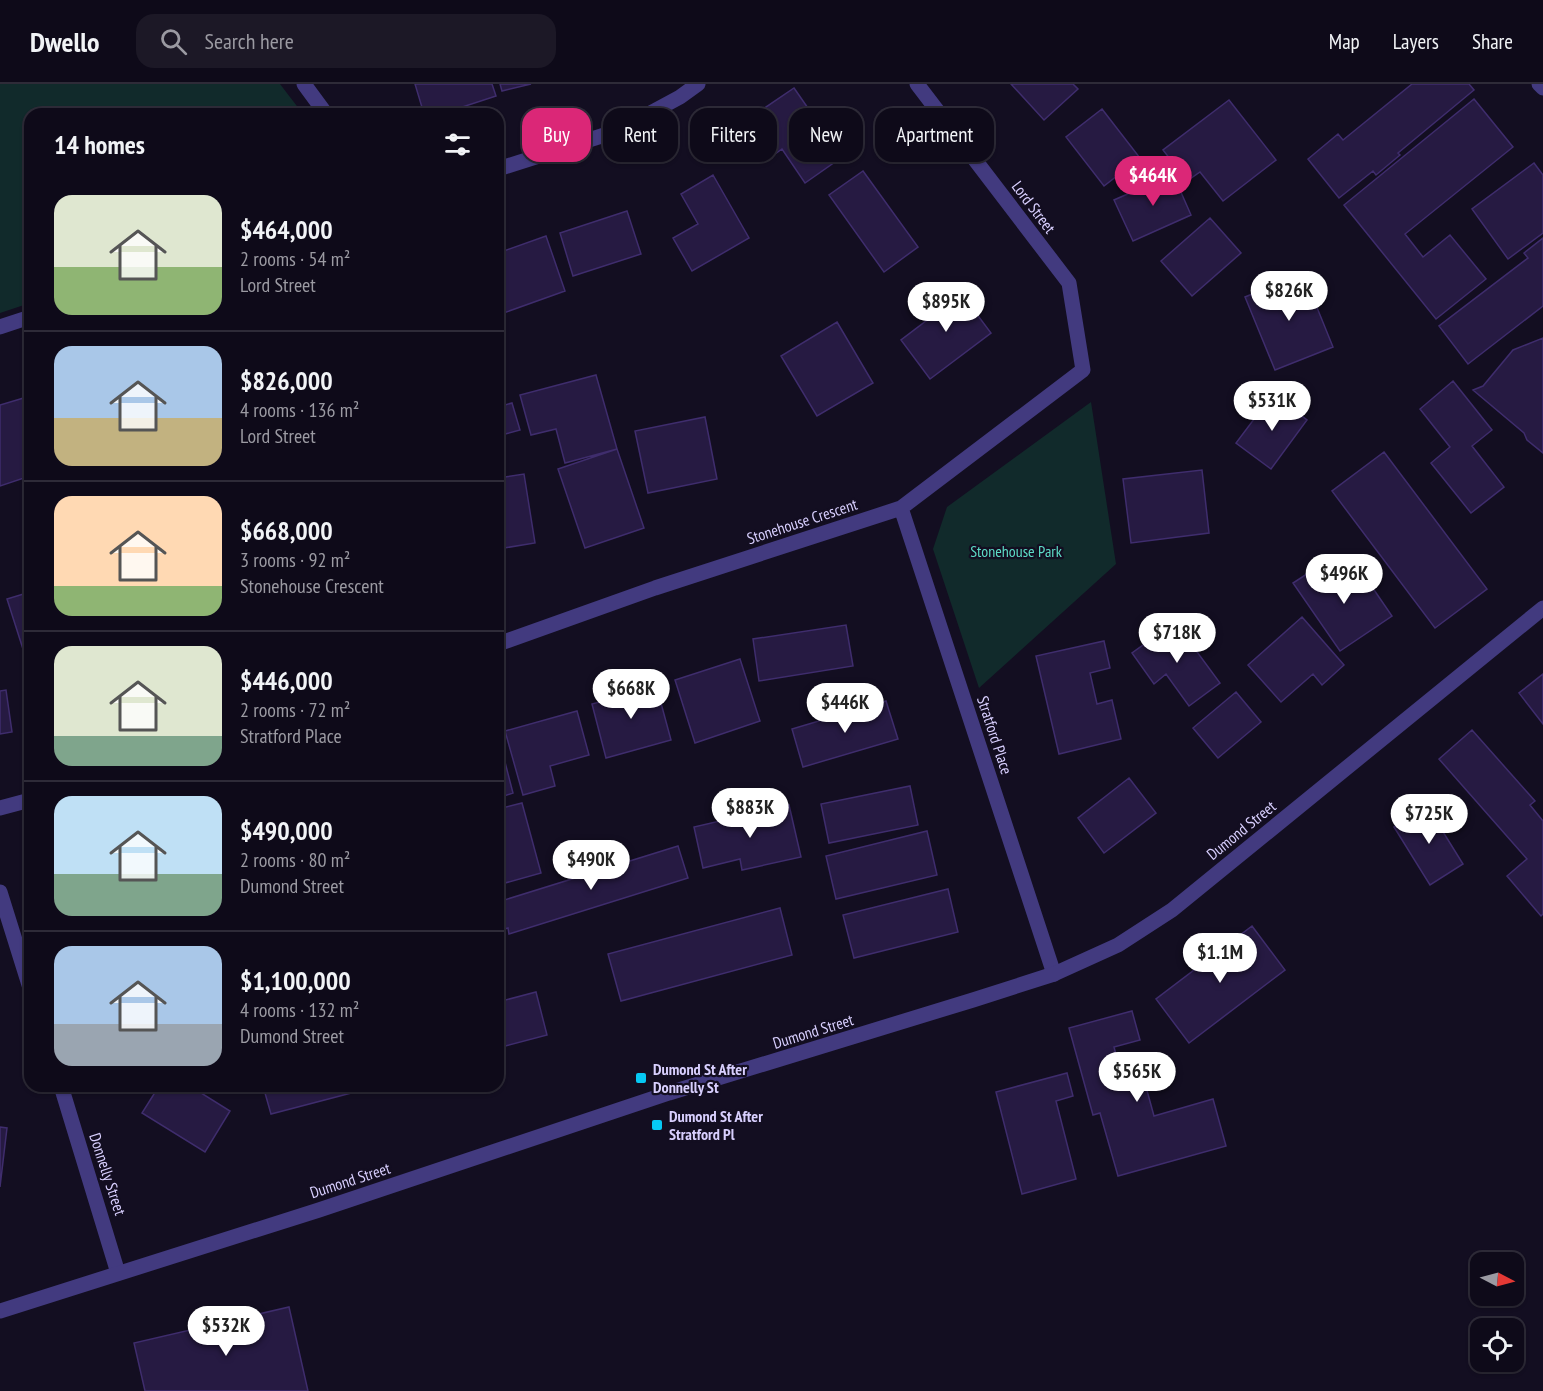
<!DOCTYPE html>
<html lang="en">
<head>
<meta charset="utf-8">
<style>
	body { margin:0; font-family:"PT Sans Narrow",sans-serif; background:#1c1826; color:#f1f3f6; height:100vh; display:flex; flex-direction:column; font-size:22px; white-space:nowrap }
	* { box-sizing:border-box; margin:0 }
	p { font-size:20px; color:#9b9aa2 }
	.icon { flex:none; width:33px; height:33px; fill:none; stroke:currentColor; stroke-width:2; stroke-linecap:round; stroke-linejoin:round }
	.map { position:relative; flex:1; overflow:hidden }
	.details { position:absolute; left:24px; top:24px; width:480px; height:984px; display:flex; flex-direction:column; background:#0e0a19; border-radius:18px; box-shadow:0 2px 4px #0004,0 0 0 2px #2e2b38 }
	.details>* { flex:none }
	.hud { position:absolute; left:522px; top:24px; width:570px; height:54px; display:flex; gap:12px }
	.needle { width:39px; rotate:96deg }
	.controls { position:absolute; left:1470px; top:1168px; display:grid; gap:12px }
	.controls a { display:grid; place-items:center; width:54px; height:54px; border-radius:12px; background:#0e0a19; box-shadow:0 2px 4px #0004,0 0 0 2px #2e2b38; font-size:30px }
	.price { position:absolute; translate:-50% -51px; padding:0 14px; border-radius:21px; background:#fff; color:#222; font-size:20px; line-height:39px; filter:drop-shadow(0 2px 3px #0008) }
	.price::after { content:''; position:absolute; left:50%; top:36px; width:18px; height:14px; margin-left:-9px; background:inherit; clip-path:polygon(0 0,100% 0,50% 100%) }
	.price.selected { background:#db2777; color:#fff }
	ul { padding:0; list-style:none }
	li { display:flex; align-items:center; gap:18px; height:150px; padding:0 30px }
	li+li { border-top:2px solid #2e2b38 }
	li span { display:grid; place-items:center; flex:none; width:168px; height:120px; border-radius:18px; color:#555 }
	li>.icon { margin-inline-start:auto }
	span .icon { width:72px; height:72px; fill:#fffc; stroke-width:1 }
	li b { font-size:26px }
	h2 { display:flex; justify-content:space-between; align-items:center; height:72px; padding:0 30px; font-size:26px }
	.tag { padding:0 21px; border-radius:18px; background:#0e0a19; box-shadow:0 2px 4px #0004,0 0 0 2px #2e2b38; font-size:21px; line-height:54px }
	.tag.selected { background:#db2777; color:#fff }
	header { display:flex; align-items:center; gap:36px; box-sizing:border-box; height:84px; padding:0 30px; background:#0e0a19; border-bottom:2px solid #2e2b38 }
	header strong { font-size:28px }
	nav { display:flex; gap:33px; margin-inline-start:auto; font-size:21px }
	.search { width:420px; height:54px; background:#1c1826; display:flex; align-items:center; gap:15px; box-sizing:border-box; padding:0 21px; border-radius:18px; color:#9b9aa2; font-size:22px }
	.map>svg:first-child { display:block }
	.green { fill:#112a2b }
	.building { fill:#261a42; stroke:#3f2d6d; stroke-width:1.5 }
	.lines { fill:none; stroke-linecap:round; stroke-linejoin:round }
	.minor { stroke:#423a7f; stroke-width:15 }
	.tertiary { stroke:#423a7f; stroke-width:15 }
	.poi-dot { fill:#06c8f3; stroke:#130e21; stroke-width:2 }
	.labels { text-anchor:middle; stroke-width:4.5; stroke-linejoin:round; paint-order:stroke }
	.street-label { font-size:16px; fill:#d8cffe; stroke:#130e21 }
	.park-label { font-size:16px; fill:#5ddcc7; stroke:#130e21 }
	.poi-label { font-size:16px; font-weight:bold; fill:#d8cffe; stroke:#130e21; text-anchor:start }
</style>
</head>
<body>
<header>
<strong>Dwello</strong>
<div class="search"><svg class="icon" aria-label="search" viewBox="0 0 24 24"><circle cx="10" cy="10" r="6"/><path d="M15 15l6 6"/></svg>Search here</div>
<nav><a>Map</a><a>Layers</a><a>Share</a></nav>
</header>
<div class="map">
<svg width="1543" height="1307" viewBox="0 0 1543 1307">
	<rect width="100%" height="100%" fill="#130e21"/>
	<path class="green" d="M0,0H280L303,30H30V219L0,229Z
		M1091,318L1116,480L979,604L933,465L947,423Z"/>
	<path class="building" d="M415,0H492L496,12L441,30H424Z
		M500,0H531L502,7Z
		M1011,0H1073L1078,5L1044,36Z
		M1412,0H1469L1474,6L1398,69L1400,71L1376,91L1373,87L1339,114L1308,75L1338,50L1343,56Z
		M794,4L842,73L805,99L782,65L768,75L744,38Z
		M1474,15L1513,63L1405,150L1423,173L1450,151L1486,195L1436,235L1344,121Z
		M1229,16L1276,76L1223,117L1200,88L1187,97L1163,66Z
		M1102,25L1140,74L1104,102L1066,53Z
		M1534,79L1543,91V149L1508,175L1472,125Z
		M863,87L918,163L884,188L829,111Z
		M1173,90L1191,131L1133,157L1114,116Z
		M713,91L749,154L692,187L673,154L698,140L681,110Z
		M627,127L641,170L573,192L560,149Z
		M1210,134L1241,169L1192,212L1161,177Z
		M546,152L565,207L498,231V169Z
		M1543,154V222L1468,280L1439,242L1528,174L1524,169Z
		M1303,189L1333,263L1275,286L1245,213Z
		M955,201L991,249L930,295L901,256L935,230L928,221Z
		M837,238L873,299L817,332L781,272Z
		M1543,254V369L1527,356L1524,349L1473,306L1483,302L1513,266Z
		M596,291L617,365L565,379L556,345L531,351L520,311Z
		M1453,297L1492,346L1472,362L1504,403L1471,429L1431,379L1450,363L1420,325Z
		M1273,310L1307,336L1271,385L1236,359Z
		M27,313L30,323V392L0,402V321Z
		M512,319L520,346L498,352V323Z
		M705,333L717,395L648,409L635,347Z
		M617,365L644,444L585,464L558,385Z
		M1384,368L1487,505L1435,544L1332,407Z
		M1202,386L1209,449L1131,459L1123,395Z
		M524,390L535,459L498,465V394Z
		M1357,481L1392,532L1340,567L1293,499L1316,484L1328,501Z
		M30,508V587L7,515Z
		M1302,533L1344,581L1322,601L1313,590L1281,618L1248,581Z
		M1175,538L1220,599L1189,622L1166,590L1154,600L1132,569Z
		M846,541L853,582L759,597L753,555Z
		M1104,557L1110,584L1090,589L1097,620L1112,616L1121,655L1059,670L1036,572Z
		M740,575L760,637L695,659L675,596Z
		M1543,590V640L1519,609Z
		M655,597L671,656L606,674L592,620L611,615L610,609Z
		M6,606L12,648L0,650V607Z
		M1236,608L1261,638L1218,674L1193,644Z
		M886,617L898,655L803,683L792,645Z
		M577,627L589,671L550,682L555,702L523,711L505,647Z
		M1472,646L1535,717L1530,721L1543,737V830L1541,832L1507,792L1527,775L1439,675Z
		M498,651L513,709L498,714Z
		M1129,694L1156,729L1104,769L1078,734Z
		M910,702L918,741L829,759L821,720Z
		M522,719L541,789L498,801V725Z
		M789,721L801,773L742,786L740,775L703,784L694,743Z
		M1427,722L1463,780L1430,801L1394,743Z
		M927,747L937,791L836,815L826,772Z
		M678,762L688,794L509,850L508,844L498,847V818Z
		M948,805L958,848L854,874L843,831Z
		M780,824L792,871L621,917L608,870Z
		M1252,842L1285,886L1189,959L1156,915Z
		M536,908L547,951L498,964V918Z
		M1132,927L1140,956L1114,963L1120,986L1140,981L1154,1032L1213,1015L1226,1062L1118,1092L1100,1029L1093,1031L1069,944Z
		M1067,989L1073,1012L1056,1017L1076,1095L1022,1110L996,1008Z
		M159,1002H190L230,1027L205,1068L142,1029Z
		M263,1002H378L271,1030Z
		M0,1043L7,1044L0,1103Z
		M289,1223L308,1307H145L134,1259Z"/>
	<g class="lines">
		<path class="minor" d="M304,0L326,30
			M1539,0L1543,4
			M498,85L617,47L680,13L698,0
			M0,243L30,233
			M901,424L1054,890
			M498,560L655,504L901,424L1083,286L1069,199L917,0
			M0,724L30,716
			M0,808L30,904
			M61,1002L118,1189"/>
		<path class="tertiary" d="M0,1227L319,1126L669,1009L973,916L1054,890L1118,861L1172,826L1543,524"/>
	</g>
	<g class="poi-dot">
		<rect x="635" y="988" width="12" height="12" rx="3"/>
		<rect x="651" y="1035" width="12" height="12" rx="3"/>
	</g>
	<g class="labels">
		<g class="street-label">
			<text transform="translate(1034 123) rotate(53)" y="6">Lord Street</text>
			<text transform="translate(802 437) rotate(-18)" y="6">Stonehouse Crescent</text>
			<text transform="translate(995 651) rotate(72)" y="6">Stratford Place</text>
			<text transform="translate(1241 746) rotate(-39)" y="6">Dumond Street</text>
			<text transform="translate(813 947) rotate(-17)" y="6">Dumond Street</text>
			<text transform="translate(108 1090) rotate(72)" y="6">Donnelly Street</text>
			<text transform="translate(350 1096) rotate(-18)" y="6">Dumond Street</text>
		</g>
		<g class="park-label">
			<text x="1016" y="473">Stonehouse Park</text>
		</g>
		<g class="poi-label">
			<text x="653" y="991">Dumond St After<tspan x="653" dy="18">Donnelly St</tspan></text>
			<text x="669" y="1038">Dumond St After<tspan x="669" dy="18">Stratford Pl</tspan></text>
		</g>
	</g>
</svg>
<div class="controls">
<a><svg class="needle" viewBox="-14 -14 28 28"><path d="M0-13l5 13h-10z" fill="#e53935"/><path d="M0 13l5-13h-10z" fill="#9b9aa2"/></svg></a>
<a><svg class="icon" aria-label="locate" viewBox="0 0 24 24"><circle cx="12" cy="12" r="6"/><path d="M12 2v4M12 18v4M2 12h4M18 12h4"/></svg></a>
</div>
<b class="price selected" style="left:1153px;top:123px">$464K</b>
<b class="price" style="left:1289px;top:238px">$826K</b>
<b class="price" style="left:946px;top:249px">$895K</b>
<b class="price" style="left:1272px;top:348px">$531K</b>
<b class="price" style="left:1344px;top:521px">$496K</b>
<b class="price" style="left:1177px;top:580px">$718K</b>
<b class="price" style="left:631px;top:636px">$668K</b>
<b class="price" style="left:845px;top:650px">$446K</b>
<b class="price" style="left:750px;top:755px">$883K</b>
<b class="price" style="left:1429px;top:761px">$725K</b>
<b class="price" style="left:591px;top:807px">$490K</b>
<b class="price" style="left:1220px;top:900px">$1.1M</b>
<b class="price" style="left:1137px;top:1019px">$565K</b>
<b class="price" style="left:226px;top:1273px">$532K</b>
<div class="hud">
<a class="tag selected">Buy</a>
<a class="tag">Rent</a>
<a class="tag">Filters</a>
<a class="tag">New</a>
<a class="tag">Apartment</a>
</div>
<section class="details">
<h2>14 homes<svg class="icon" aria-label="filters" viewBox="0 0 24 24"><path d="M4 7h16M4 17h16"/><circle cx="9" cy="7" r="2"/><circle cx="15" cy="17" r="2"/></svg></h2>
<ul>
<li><span style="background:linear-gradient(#dfe7d0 60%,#8fb573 0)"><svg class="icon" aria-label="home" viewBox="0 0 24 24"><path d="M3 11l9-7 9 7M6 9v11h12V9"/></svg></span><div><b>$464,000</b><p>2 rooms · 54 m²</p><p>Lord Street</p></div></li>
<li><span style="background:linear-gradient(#a9c7e8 60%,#c2b280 0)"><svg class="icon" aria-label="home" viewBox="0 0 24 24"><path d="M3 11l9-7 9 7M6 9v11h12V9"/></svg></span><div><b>$826,000</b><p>4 rooms · 136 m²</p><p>Lord Street</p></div></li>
<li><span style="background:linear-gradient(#ffd9b3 75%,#8fb573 0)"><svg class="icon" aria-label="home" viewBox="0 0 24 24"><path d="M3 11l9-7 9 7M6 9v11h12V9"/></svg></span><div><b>$668,000</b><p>3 rooms · 92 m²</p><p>Stonehouse Crescent</p></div></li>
<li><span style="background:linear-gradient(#dfe7d0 75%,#7fa58c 0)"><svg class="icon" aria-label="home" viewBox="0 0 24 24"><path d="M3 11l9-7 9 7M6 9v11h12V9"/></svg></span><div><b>$446,000</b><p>2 rooms · 72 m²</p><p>Stratford Place</p></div></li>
<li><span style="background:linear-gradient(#bfe0f5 65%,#7fa58c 0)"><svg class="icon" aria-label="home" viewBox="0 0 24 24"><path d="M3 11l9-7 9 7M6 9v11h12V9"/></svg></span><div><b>$490,000</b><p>2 rooms · 80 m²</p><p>Dumond Street</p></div></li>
<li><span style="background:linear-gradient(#a9c7e8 65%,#9aa5b1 0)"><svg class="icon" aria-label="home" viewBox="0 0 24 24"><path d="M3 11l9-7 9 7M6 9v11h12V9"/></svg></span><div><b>$1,100,000</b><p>4 rooms · 132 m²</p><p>Dumond Street</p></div></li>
</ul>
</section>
</div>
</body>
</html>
